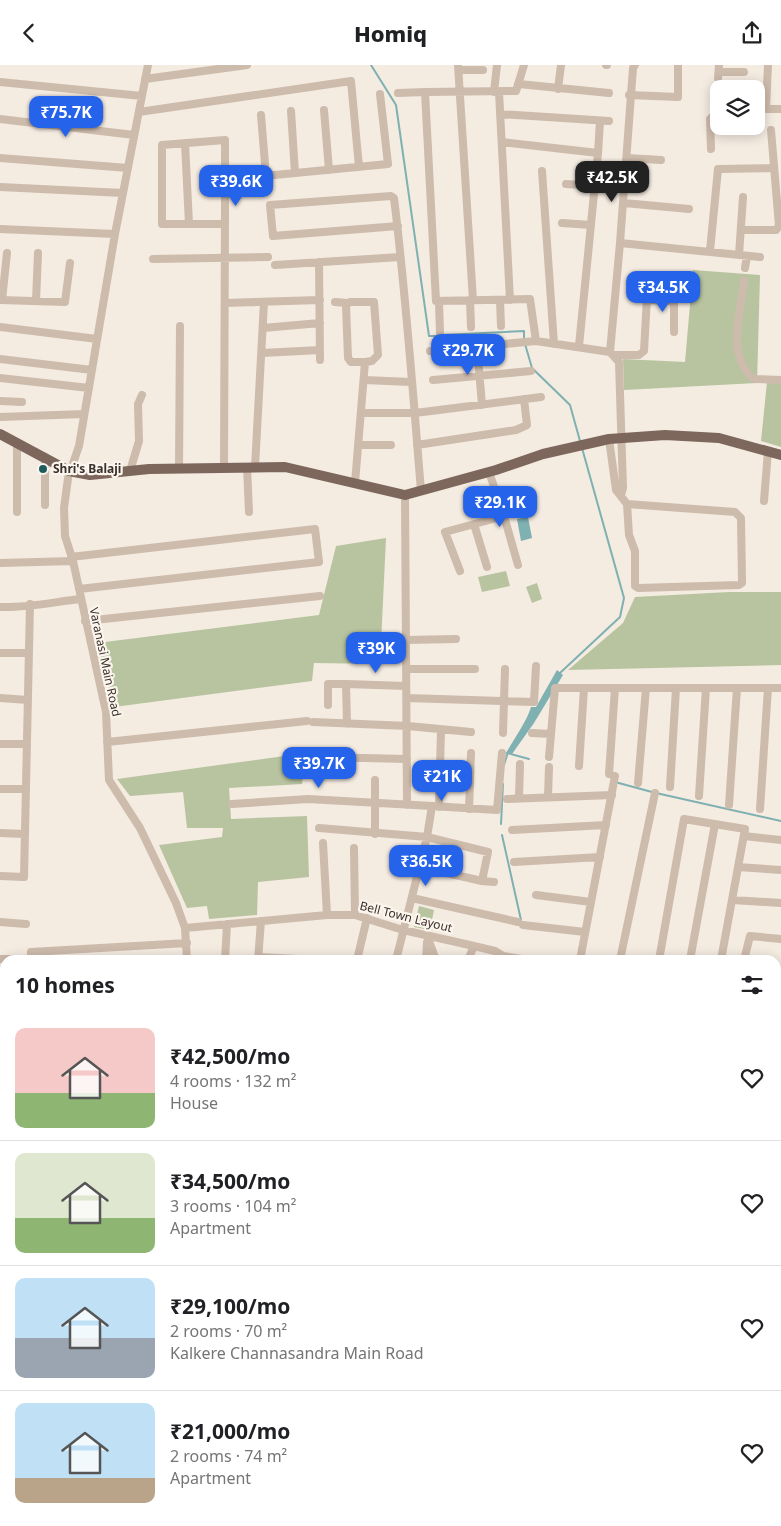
<!DOCTYPE html>
<html lang="en">
<head>
<meta charset="utf-8">
<style>
	body { margin:0; font-family:"Noto Sans",sans-serif; background:#f6f6f6; color:#202124; height:100vh; display:flex; flex-direction:column; font-size:19px; white-space:nowrap }
	* { box-sizing:border-box; margin:0 }
	p { font-size:16px; color:#757577 }
	.icon { flex:none; width:28px; height:28px; fill:none; stroke:currentColor; stroke-width:2; stroke-linecap:round; stroke-linejoin:round }
	.map { position:relative; flex:1; overflow:hidden }
	.sheet { position:absolute; left:0px; top:890px; width:781px; height:571px; display:flex; flex-direction:column; background:#fff; border-radius:15px 15px 0 0; box-shadow:0 2px 12px #0003 }
	.sheet>* { flex:none }
	.buttons { position:absolute; left:710px; top:15px; display:grid; gap:10px }
	.buttons a { display:grid; place-items:center; width:55px; height:55px; border-radius:10px; background:#fff; box-shadow:0 2px 12px #0003; font-size:25px }
	.price { position:absolute; translate:-50% -42px; padding:0 11px; border-radius:10px; background:#2563eb; color:#fff; font-size:16px; line-height:32px; filter:drop-shadow(0 1px 2px #0008) }
	.price::after { content:''; position:absolute; left:50%; top:30px; width:15px; height:11px; margin-left:-8px; background:inherit; clip-path:polygon(0 0,100% 0,50% 100%) }
	.price.current { background:#222; color:#fff }
	ul { padding:0; list-style:none }
	li { display:flex; align-items:center; gap:15px; height:125px; padding:0 15px }
	li+li { border-top:1px solid #e0e0e0 }
	li span { display:grid; place-items:center; flex:none; width:140px; height:100px; border-radius:10px; color:#555 }
	li>.icon { margin-inline-start:auto }
	span .icon { width:60px; height:60px; fill:#fffc; stroke-width:1 }
	li b { font-size:21px }
	h2 { display:flex; justify-content:space-between; align-items:center; height:60px; padding:0 15px; font-size:21px }
	header { display:flex; justify-content:space-between; align-items:center; height:65px; padding:0 15px; background:#fff; font-size:22px; font-weight:800 }
	.map>svg:first-child { display:block }
	.green { fill:#b8c4a0 }
	.water { fill:#7fb0b2 }
	.lines { fill:none; stroke-linecap:round; stroke-linejoin:round }
	.stream { stroke:#7fb0b2; stroke-width:2 }
	.minor { stroke:#cdbbac; stroke-width:8 }
	.major { stroke:#7d675c; stroke-width:10 }
	.poi-dot { fill:#1f5a5e; stroke:#fbf5ee; stroke-width:2 }
	.labels { text-anchor:middle; stroke-width:4.5; stroke-linejoin:round; paint-order:stroke }
	.poi-label { font-size:12px; font-weight:bold; fill:#3b302b; stroke:#fbf5ee; text-anchor:start }
	.street-label { font-size:12px; fill:#3b302b; stroke:#fbf5ee }
</style>
</head>
<body>
<header><svg class="icon" aria-label="back" viewBox="0 0 24 24"><path d="M15 5l-7 7 7 7"/></svg>Homiq<svg class="icon" aria-label="share" viewBox="0 0 24 24"><path d="M12 15V3M7 8l5-5 5 5M5 13v7h14v-7"/></svg></header>
<div class="map">
<svg width="781" height="1461" viewBox="0 0 781 1461">
	<rect width="100%" height="100%" fill="#f4ebe1"/>
	<path class="green" d="M693,205L760,210L757,318L624,325L623,294L685,297Z
		M767,317H781V382L761,376Z
		M386,473L380,599L314,598L312,616L114,642L97,578L319,550L336,481Z
		M506,506L510,521L482,527L478,512Z
		M537,518L542,534L532,538L526,522Z
		M729,527H781V600L568,605L623,558L635,532Z
		M306,688L302,719L229,723L231,754L307,751L309,812L258,817L257,850L209,854L207,841L187,843L159,780L222,772L223,763H187L183,727L130,731L117,714Z
		M419,841L434,845L430,865L414,862Z
		M339,1456H377L376,1461H337Z
		M480,1456H527L526,1461H480Z"/>
	<path class="water" d="M528,452L532,473L521,476L517,454Z
		M557,605L563,610L534,658L512,689L506,688C514,674 527,656 531,642H536Z"/>
	<g class="lines">
		<path class="stream" d="M371,0L396,40L429,271H438
			M442,270L524,266V275
			M525,279L532,303L570,340L580,376
			M560,608L620,552L624,533L582,383
			M507,688L529,694
			M504,700L508,687
			M615,717L652,727
			M656,728L781,756
			M501,759L503,719
			M502,770L521,855
			M491,895L496,890
			M1,1191L5,1138
			M515,1461L516,1456"/>
		<path class="minor" d="M458,0L473,235
			M524,0L516,26L425,27L436,236L530,234L536,276L610,287L619,297L623,423L621,430
			M606,0H607
			M459,5H483
			M719,7H744
			M718,13L719,0
			M145,14L247,0
			M0,17L142,31
			M519,19L609,28
			M558,24L561,0
			M494,27L497,0
			M499,27L510,235
			M398,28L425,27
			M629,30L678,32V0
			M756,44H781
			M766,44L768,0
			M324,45L329,105
			M291,46L295,108
			M139,47L351,16L359,102
			M500,49L609,56
			M261,50L266,111
			M0,54L134,70
			M502,77L598,88L579,281
			M185,78L189,159
			M711,84L710,54L719,45
			M598,88L600,56
			M0,93L128,103
			M627,93L661,95
			M542,106L554,279
			M224,115L388,99L380,29
			M566,119L595,121
			M0,122L123,128
			M624,138L689,144
			M562,158L591,160
			M398,161L273,171L270,140L391,131L394,133C406,230 413,329 421,426
			M0,164L115,169
			M742,165H776L779,161L771,65
			M620,178L760,192
			M710,186L718,104L773,103
			M739,190L743,132
			M153,194L268,192
			M319,197L320,295
			M275,200L400,192
			M745,203L747,191
			M744,216C741,249 725,290 754,314L781,315
			M0,235L65,237L70,198
			M2,235L7,188
			M470,235L471,262
			M500,235L501,261
			M647,235L674,236V267
			M36,236L38,188
			M335,237L347,238
			M439,237L440,268
			M225,238L320,235
			M0,262L97,274
			M263,263L320,258
			M477,281L482,340
			M430,286L536,276
			M610,287L620,178L633,3L635,0
			M262,288L320,285
			M614,290H639L644,286L648,214
			M0,294L92,305
			M0,313L89,323
			M364,315L411,317
			M433,315L531,306
			M0,336L22,337
			M361,348H415L541,332
			M0,352L84,349
			M609,374L616,425L627,439L629,470L635,486V521L638,523L739,520L742,518L741,453L735,447L627,439
			M17,378V447
			M358,380H391
			M417,380L516,365L527,360L524,334
			M247,402L249,447
			M255,402L264,237
			M224,403L225,144V75L162,80V159H225
			M179,404L180,261
			M69,406L64,443L65,471L73,496L106,647L109,715L140,763L176,838L185,863L187,895
			M130,406L139,376L138,339L142,330
			M70,407L79,381L115,169L148,0
			M355,418L365,297L372,296L378,290L374,237H350L346,240L348,293L351,297H365
			M405,430L407,740
			M764,436L768,386
			M45,440V392
			M504,451L518,500
			M474,459L487,502
			M71,492L315,464L319,497L79,524
			M0,498L73,496
			M460,506L445,467L504,451L489,407
			M0,542C27,543 54,537 80,534
			M85,556L320,531
			M406,575L456,574
			M0,588H29
			M406,604H475
			M346,619L406,621
			M0,633L28,635
			M407,633L534,637L536,601
			M328,640V619H346L347,659
			M313,657L408,661L471,667
			M503,668L505,604
			M532,668L551,669
			M107,677L307,656
			M0,679H27
			M320,692L407,694
			M549,692L555,623H781
			M579,701L584,623
			M638,718L646,623
			M670,722L676,623
			M0,724H26
			M699,731L706,623
			M548,732L549,702
			M519,733L520,699
			M507,734L612,730
			M232,739L308,734L432,741L427,772L396,895
			M729,740L737,623
			M432,741L497,745L502,688
			M439,742L441,665
			M469,744L471,688
			M760,744L768,623
			M319,763L427,772L488,787L482,816L420,802
			M512,765L606,760
			M0,768L25,769
			M375,769V715
			M744,771L781,775
			M323,778L327,850
			M354,783L355,850
			M514,797L600,792
			M738,802L781,805
			M0,811L24,812L30,539
			M482,816L494,817
			M536,830L591,837
			M412,833L518,857
			M732,835L781,838
			M0,857L26,859
			M523,860L585,867
			M185,863L327,850H355L403,865L474,881L495,886L503,891L528,895
			M427,871L436,895
			M258,892L318,895
			M0,894H31V887L187,878
			M225,895L227,859
			M258,895L261,856
			M357,895L367,853
			M426,895L427,877
			M468,895L474,881
			M580,895L615,711L609,709L615,623
			M620,895L655,728
			M659,895L684,754L745,764L721,895
			M690,895L715,759
			M744,895L750,871L781,874
			M776,908L781,909
			M0,931H5
			M776,944H781
			M0,963H5
			M776,988H781
			M0,994H5
			M776,1019H781
			M0,1026L5,1027
			M776,1050H781
			M0,1102H2
			M776,1124L781,1125
			M776,1179L781,1180
			M0,1196H5
			M776,1278L781,1257
			M776,1307L781,1308
			M0,1329L5,1330
			M0,1374L5,1375
			M0,1412L5,1413
			M776,1450L781,1451
			M136,1456L137,1461
			M0,1458L24,1461
			M33,1461V1456
			M70,1461L71,1456
			M103,1461V1456
			M182,1461L184,1456
			M391,1461L392,1456
			M465,1461V1456
			M552,1461L553,1456
			M626,1461L628,1456
			M654,1461L655,1456
			M698,1461L699,1456
			M745,1461L746,1456
			M768,1461L769,1456"/>
		<path class="major" d="M0,369L69,406L90,410L149,404L285,402L405,430L496,405L543,389L609,374L665,370L719,373L781,390"/>
	</g>
	<circle class="poi-dot" cx="43" cy="404" r="5"/>
	<g class="labels">
		<g class="poi-label">
			<text x="53" y="408">Shri's Balaji</text>
		</g>
		<g class="street-label">
			<text transform="translate(105 597) rotate(78)" y="4">Varanasi Main Road</text>
			<text transform="translate(406 852) rotate(14)" y="4">Bell Town Layout</text>
		</g>
	</g>
</svg>
<div class="buttons">
<a><svg class="icon" aria-label="layers" viewBox="0 0 24 24"><path d="M12 4l9 5-9 5-9-5zM3 14l9 5 9-5"/></svg></a>
</div>
<b class="price" style="left:66px;top:73px">₹75.7K</b>
<b class="price current" style="left:612px;top:138px">₹42.5K</b>
<b class="price" style="left:236px;top:142px">₹39.6K</b>
<b class="price" style="left:663px;top:248px">₹34.5K</b>
<b class="price" style="left:468px;top:311px">₹29.7K</b>
<b class="price" style="left:500px;top:463px">₹29.1K</b>
<b class="price" style="left:376px;top:609px">₹39K</b>
<b class="price" style="left:319px;top:724px">₹39.7K</b>
<b class="price" style="left:442px;top:737px">₹21K</b>
<b class="price" style="left:426px;top:822px">₹36.5K</b>
<section class="sheet">
<h2>10 homes<svg class="icon" aria-label="filters" viewBox="0 0 24 24"><path d="M4 7h16M4 17h16"/><circle cx="9" cy="7" r="2"/><circle cx="15" cy="17" r="2"/></svg></h2>
<ul>
<li><span style="background:linear-gradient(#f6c9c9 65%,#8fb573 0)"><svg class="icon" aria-label="home" viewBox="0 0 24 24"><path d="M3 11l9-7 9 7M6 9v11h12V9"/></svg></span><div><b>₹42,500/mo</b><p>4 rooms · 132 m²</p><p>House</p></div><svg class="icon" aria-label="heart" viewBox="0 0 24 24"><path d="M12 20l-8-8c-3-5 5-10 8-4 3-6 11-1 8 4z"/></svg></li>
<li><span style="background:linear-gradient(#dfe7d0 65%,#8fb573 0)"><svg class="icon" aria-label="home" viewBox="0 0 24 24"><path d="M3 11l9-7 9 7M6 9v11h12V9"/></svg></span><div><b>₹34,500/mo</b><p>3 rooms · 104 m²</p><p>Apartment</p></div><svg class="icon" aria-label="heart" viewBox="0 0 24 24"><path d="M12 20l-8-8c-3-5 5-10 8-4 3-6 11-1 8 4z"/></svg></li>
<li><span style="background:linear-gradient(#bfe0f5 60%,#9aa5b1 0)"><svg class="icon" aria-label="home" viewBox="0 0 24 24"><path d="M3 11l9-7 9 7M6 9v11h12V9"/></svg></span><div><b>₹29,100/mo</b><p>2 rooms · 70 m²</p><p>Kalkere Channasandra Main Road</p></div><svg class="icon" aria-label="heart" viewBox="0 0 24 24"><path d="M12 20l-8-8c-3-5 5-10 8-4 3-6 11-1 8 4z"/></svg></li>
<li><span style="background:linear-gradient(#bfe0f5 75%,#b9a48a 0)"><svg class="icon" aria-label="home" viewBox="0 0 24 24"><path d="M3 11l9-7 9 7M6 9v11h12V9"/></svg></span><div><b>₹21,000/mo</b><p>2 rooms · 74 m²</p><p>Apartment</p></div><svg class="icon" aria-label="heart" viewBox="0 0 24 24"><path d="M12 20l-8-8c-3-5 5-10 8-4 3-6 11-1 8 4z"/></svg></li>
</ul>
</section>
</div>
</body>
</html>
